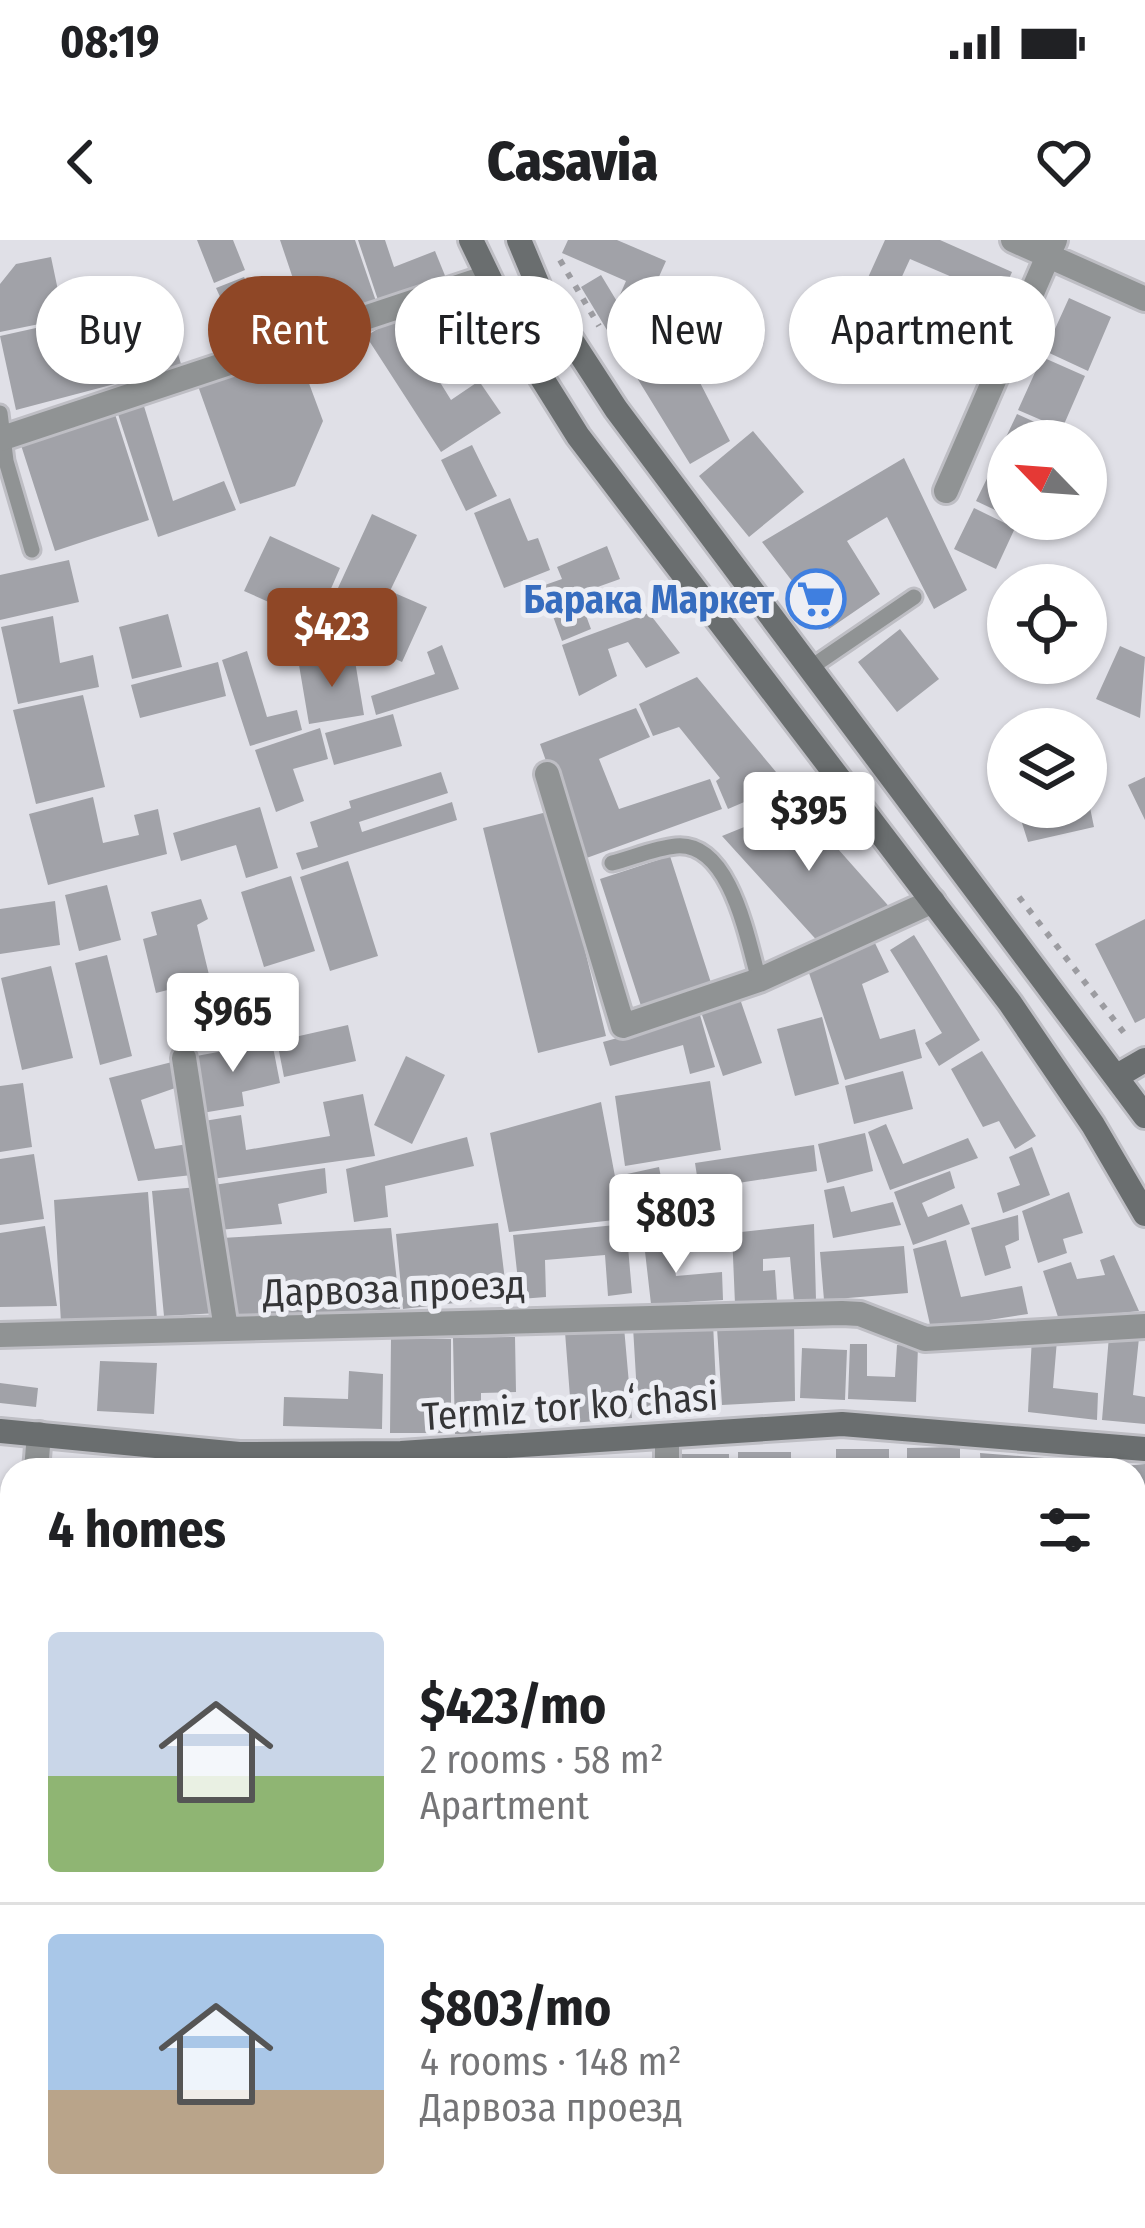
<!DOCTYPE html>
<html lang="en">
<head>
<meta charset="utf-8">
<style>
	body { margin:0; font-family:"Fira Sans Condensed",sans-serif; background:#f2f2f2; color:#202124; height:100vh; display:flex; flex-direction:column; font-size:45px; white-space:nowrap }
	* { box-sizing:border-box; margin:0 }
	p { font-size:39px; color:#757577 }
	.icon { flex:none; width:66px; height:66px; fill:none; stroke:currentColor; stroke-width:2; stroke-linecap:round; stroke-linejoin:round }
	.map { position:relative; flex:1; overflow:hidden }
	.panel { position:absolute; left:0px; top:1218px; width:1146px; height:771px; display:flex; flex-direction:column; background:#fff; border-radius:36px 36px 0 0; box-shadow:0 3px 9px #0004 }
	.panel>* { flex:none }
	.guide { position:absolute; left:36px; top:36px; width:1074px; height:108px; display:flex; gap:24px }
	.needle { width:78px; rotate:295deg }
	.fabs { position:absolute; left:987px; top:180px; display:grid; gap:24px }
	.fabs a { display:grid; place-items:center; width:120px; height:120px; border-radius:50%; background:#fff; box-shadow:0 3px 9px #0004; font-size:60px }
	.price { position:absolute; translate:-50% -102px; padding:0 27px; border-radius:12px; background:#fff; color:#222; font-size:39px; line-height:78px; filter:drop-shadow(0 3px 6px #0008) }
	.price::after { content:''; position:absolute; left:50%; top:72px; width:36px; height:27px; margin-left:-18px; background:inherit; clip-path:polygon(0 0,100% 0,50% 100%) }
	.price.on { background:#8f4726; color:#fff }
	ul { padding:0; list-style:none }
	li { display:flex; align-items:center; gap:36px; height:300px; padding:0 48px }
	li+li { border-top:3px solid #e0e0e0 }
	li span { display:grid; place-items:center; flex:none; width:336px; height:240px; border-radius:12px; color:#555 }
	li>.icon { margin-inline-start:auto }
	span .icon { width:144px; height:144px; fill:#fffc; stroke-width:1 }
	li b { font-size:51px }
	h2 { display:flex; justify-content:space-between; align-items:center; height:144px; padding:0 48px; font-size:51px }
	.chip { padding:0 42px; border-radius:54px; background:#fff; box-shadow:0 3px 9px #0004; font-size:42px; line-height:108px }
	.chip.on { background:#8f4726; color:#fff }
	.status { display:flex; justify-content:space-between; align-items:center; height:84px; padding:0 60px; background:#fff; direction:ltr }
	.status svg { height:33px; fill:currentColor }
	header { display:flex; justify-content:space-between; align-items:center; height:156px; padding:0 48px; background:#fff; font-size:54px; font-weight:800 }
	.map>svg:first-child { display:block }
	.built { fill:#d3d4e2 }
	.green { fill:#adcbba }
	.building { fill:#a1a2a8 }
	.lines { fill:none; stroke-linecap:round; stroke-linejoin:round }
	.lane-casing { stroke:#bebec4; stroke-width:21 }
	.street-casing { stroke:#bebec4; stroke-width:30 }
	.secondary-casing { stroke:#bebec4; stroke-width:30 }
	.path { stroke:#9c9ca1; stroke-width:6; stroke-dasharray:6 9; stroke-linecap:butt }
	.lane { stroke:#909394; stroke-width:15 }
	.street { stroke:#909394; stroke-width:24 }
	.secondary { stroke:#6a6e6f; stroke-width:24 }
	.labels { text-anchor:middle; stroke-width:10; stroke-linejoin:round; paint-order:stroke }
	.shop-label { font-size:39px; font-weight:bold; fill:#366cbe; stroke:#edeef4; text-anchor:end }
	.street-label { font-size:39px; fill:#353537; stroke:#edeef4 }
</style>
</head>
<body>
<div class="status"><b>08:19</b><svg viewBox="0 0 49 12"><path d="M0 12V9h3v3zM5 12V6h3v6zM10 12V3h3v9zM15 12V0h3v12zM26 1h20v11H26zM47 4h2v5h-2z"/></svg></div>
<header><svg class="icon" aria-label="back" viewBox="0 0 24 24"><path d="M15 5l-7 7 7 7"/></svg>Casavia<svg class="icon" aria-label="heart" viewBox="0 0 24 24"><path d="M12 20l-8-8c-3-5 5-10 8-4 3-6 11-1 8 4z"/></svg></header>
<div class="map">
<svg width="1145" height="1988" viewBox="0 0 1145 1988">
	<rect width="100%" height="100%" fill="#e0e0e7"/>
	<path class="built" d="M1145,1306V1914L1134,1917V1309Z"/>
	<path class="green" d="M1145,1331V1434L1134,1437V1334Z"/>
	<path class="building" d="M197,0H233L245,30L214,43Z
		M280,0H355L378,67L310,89Z
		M358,0H385L394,27L435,11L448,43L381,69Z
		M568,0H617L666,21L645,68L619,57L626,41L562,13Z
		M885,0H940L1012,32L993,76L958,60L966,43L910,19L894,54L866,42Z
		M51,17L64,79L0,92V44L16,24Z
		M601,35L633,88L613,100L581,47Z
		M244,37L262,72L292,61L304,91L245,111L216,48Z
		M864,46L985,102L966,143L845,87Z
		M148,52L154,73L165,70L181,124L155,133L147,107L128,112L115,61Z
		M1069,58L1111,77L1088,131L1045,111Z
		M107,73L126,141L16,170L0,96L45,86L56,132L96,122L87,78Z
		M399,76L451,160L479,141L501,173L441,212L366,96Z
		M675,94L730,201L690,224L626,120Z
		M297,111L323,181L295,246L240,264L198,146Z
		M1042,117L1085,136L1062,189L1018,170Z
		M143,163L173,261L224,241L236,270L158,297L117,171Z
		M114,171L149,280L55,311L20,202Z
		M1017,174L1059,193L1055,201H1008V221L997,216Z
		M753,191L804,252L749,297L699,236Z
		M472,205L497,256L466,271L441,220Z
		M904,218L967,350L934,369L887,277L847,301L880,354L829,389L762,302Z
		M996,220L1008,226V276L976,261Z
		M510,258L528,301L538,298L550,330L504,348L474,273Z
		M974,268L1015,288L996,329L954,309Z
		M372,274L417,295L390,351L427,367L402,422L321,385Z
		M270,296L340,328L316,383L244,351Z
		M607,306L620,339L578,354L591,389L562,401L542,346L562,339L557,327Z
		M69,320L79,362L0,380V335Z
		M649,373L680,413L646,428L628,402L608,409L617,436L579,456L562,405Z
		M168,374L182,427L132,439L119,387Z
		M53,376L60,423L93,415L99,447L18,464L1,387Z
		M900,389L939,439L897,472L858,422Z
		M442,405L459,449L376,475L371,456L435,434L427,412Z
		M1120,406L1145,417L1140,478L1096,459Z
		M247,411L267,477L297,470L302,490L250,506L222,420Z
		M354,415L364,475L309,484L299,425Z
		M218,422L226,456L140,478L131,445Z
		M697,437L786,544L728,569L716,541L720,538L679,487L653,496L639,464Z
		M83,455L105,547L36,564L13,470Z
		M636,468L650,497L599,519L619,569L710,539L722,569L581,620L540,504Z
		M393,474L402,506L334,525L325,493Z
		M320,488L328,519L293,529L304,561L276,572L255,510Z
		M441,532L448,553L359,582L362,592L452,562L457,580L302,630L296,613L318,607L310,582L351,568L349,561Z
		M1145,537V580L1128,545Z
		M93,557L103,603L139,595L134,575L158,569L167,614L48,645L29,574Z
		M1088,558L1094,587L1028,602L1017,567H1086Z
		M799,565L893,671L822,706L722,596Z
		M260,567L278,628L246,638L236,605L181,621L173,593Z
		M551,571L606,796L538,813L483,588Z
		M670,616L713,749L643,772L600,639Z
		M348,621L378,716L330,731L300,637Z
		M291,636L315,711L264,727L241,652Z
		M107,645L121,700L79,711L65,655Z
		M201,659L208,679L197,685L210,739L156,753L143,699L157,695L151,672Z
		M55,661L60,705L0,714V669Z
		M1145,679V778L1135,783L1095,704Z
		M914,695L980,800L939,826L925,803L942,793L890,710Z
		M874,701L889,732L862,744L880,799L915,789L922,818L845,840L808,730Z
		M107,715L132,816L100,825L75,723Z
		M51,726L73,818L22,830L1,738Z
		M739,756L762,823L723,836L700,769Z
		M700,775L715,827L690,834L683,805L610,826L603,802Z
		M822,777L839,844L795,856L777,789Z
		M348,785L356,821L284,837L277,801Z
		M272,802L280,843L242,852L244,866L202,873L191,817Z
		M982,811L1036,896L1015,909L999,881L983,887L951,829Z
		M406,816L445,835L412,904L374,885Z
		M172,822L178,847L141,860L155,909L188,904L192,935L138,941L109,838Z
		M903,831L913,869L854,884L845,846Z
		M710,841L721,910L625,926L615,856Z
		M23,843L32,907L0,912V846Z
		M363,854L375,916L212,939L204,881L241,875L246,910L330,896L323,862Z
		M601,862L623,979L509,992L490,893Z
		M886,884L903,924L968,898L978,918L890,950L868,892Z
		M865,893L873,931L827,943L818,904Z
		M467,897L474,926L385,946L388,977L354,982L346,929Z
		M814,905L817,931L699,949L695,923Z
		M1032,907L1050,955L1003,973L997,953L1020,945L1009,917Z
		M34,914L44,979L0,985V919Z
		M659,927L670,984L639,990L627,934Z
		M325,928L327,953L278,964L282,984L219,990L214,945Z
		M950,931L955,948L922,963L928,977L962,964L970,984L913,1005L894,952Z
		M844,946L851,972L893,962L901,985L833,998L824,950Z
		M198,947L218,1073L164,1076L152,951Z
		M148,952L157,1079L61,1083L54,960Z
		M1069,952L1083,993L1063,999L1067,1013L1038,1023L1022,971Z
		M1018,975L1019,1000L1005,1006L1011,1028L985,1036L971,988Z
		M498,983L507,1057L403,1069L396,994Z
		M626,984L632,1053L608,1056L605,1015L545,1020L546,1057L520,1059L513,995Z
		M814,984L816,1060L794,1061L790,1017L763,1019V1031L775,1030L777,1061L735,1064L732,993Z
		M45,986L57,1066L0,1067V993Z
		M391,988L400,1069L232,1077L222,998Z
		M670,991L676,1036L722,1032L723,1060L651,1064L643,994Z
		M946,1000L961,1057L1022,1046L1028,1074L931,1089L913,1009Z
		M904,1006L908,1053L824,1060L820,1012Z
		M1114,1015L1139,1071L1059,1080L1043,1031L1071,1022L1077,1039L1105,1035L1100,1020Z
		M794,1082L795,1161L722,1165L717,1088Z
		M713,1083L717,1167L638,1171L633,1087Z
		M624,1087L632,1178L572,1183L565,1092Z
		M1109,1096L1139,1098L1133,1155L1145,1157V1184L1102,1180Z
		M515,1097L516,1152L481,1153V1194H455L453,1098Z
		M1032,1097L1057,1100L1053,1148L1098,1153L1097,1180L1028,1172Z
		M391,1098L451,1099V1193H390Z
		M850,1104H867V1136L895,1137L897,1105L918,1106L916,1162L848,1159Z
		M802,1108L847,1110L845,1160L800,1158Z
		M100,1121L157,1123L154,1174L97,1171Z
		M349,1131L383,1134L382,1189L283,1186L284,1157L348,1159Z
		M0,1143L38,1148L36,1167L0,1163Z
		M960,1207V1230H907V1208Z
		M836,1209H889V1230H836Z
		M738,1212H791V1230H738Z
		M980,1213L1082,1221L1080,1230H981Z
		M677,1214H729V1230H677Z
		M657,1219V1230H589V1221Z
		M585,1221V1230H509V1224Z
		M1145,1224V1300H1134V1230L1113,1227Z
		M0,1267L12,1268L3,1494L0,1493Z
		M1134,1609L1145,1631V1749L1134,1726Z
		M1,1623L12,1625V1739L0,1736Z
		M0,1816L12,1819V1855L0,1853Z
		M1134,1833L1145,1854V1879L1134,1884Z
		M1143,1927L1145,1955L1134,1956V1928Z
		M20,1977H55L50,1988H16Z
		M181,1977H283L276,1988H180L176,1985Z
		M357,1977H426L411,1988H364Z
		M479,1977H543L556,1983L554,1988H474Z
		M585,1977L635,1986V1988H581Z
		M721,1977H759L757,1985L720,1982Z
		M784,1977H813L812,1988H784Z"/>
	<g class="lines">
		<g class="lane-casing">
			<path id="lane" d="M0,173L6,221L32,310
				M810,428L914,357
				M612,623C632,618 655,608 676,606C731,601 748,702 759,740
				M619,1977L708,1988"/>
		</g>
		<g class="street-casing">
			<path id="street" d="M1013,0L1145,59
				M0,199L485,38
				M946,251L1055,0
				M547,534L623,786L759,740L933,661
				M184,818L226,1089
				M0,1095L842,1073L860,1074L925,1099L1145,1086
				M36,1230L39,1194
				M667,1230V1196
				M11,1465L12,1454
				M0,1859L12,1861
				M563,1988L567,1977"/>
		</g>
		<g class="secondary-casing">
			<path id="secondary" d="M471,0L523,108L578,196L1010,763L1093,885L1145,974
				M519,0L542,55L616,169L1145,876
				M1119,835L1145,820
				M0,1191L239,1214L401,1213L842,1184L1145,1209"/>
		</g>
		<path class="path" d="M560,20L599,86
			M1019,657L1128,798"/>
		<use href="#lane" class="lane"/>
		<use href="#street" class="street"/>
		<use href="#secondary" class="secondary"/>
	</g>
	<defs>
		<g id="supermarket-ring" transform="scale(3)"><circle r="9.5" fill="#edeef4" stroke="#3f7fe0" stroke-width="1.5"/><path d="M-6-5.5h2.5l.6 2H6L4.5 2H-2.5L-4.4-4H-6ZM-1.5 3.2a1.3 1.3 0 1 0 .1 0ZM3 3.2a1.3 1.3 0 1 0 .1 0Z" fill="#3f7fe0"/></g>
	</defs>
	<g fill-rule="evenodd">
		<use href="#supermarket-ring" x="816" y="359"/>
	</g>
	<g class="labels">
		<g class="shop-label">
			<text x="774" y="373">Барака Маркет</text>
		</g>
		<g class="street-label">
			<text transform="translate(394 1048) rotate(-2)" y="14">Дарвоза проезд</text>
			<text transform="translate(570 1166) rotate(-4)" y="14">Termiz tor koʻchasi</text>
		</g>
	</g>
</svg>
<div class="fabs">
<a><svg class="needle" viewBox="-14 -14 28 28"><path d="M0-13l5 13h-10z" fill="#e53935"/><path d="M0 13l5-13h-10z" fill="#757577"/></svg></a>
<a><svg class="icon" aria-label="locate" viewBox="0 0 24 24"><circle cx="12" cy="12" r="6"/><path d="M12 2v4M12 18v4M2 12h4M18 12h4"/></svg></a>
<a><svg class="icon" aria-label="layers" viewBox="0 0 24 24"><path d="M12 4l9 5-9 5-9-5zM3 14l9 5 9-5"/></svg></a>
</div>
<b class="price on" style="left:332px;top:450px">$423</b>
<b class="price" style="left:809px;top:634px">$395</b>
<b class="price" style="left:233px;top:835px">$965</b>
<b class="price" style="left:676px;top:1036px">$803</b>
<div class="guide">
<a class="chip">Buy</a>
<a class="chip on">Rent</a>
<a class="chip">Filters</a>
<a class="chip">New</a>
<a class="chip">Apartment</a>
</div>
<section class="panel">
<h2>4 homes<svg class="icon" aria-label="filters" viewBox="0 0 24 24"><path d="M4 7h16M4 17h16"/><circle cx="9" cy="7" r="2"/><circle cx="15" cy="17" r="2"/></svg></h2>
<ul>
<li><span style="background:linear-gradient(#c9d6e8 60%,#8fb573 0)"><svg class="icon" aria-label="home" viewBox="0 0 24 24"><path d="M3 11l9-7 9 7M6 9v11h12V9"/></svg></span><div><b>$423/mo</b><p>2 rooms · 58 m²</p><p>Apartment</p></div></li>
<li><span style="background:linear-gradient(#a9c7e8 65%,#b9a48a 0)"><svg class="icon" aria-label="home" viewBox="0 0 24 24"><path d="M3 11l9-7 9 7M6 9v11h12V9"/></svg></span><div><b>$803/mo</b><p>4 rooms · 148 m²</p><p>Дарвоза проезд</p></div></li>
</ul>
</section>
</div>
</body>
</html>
